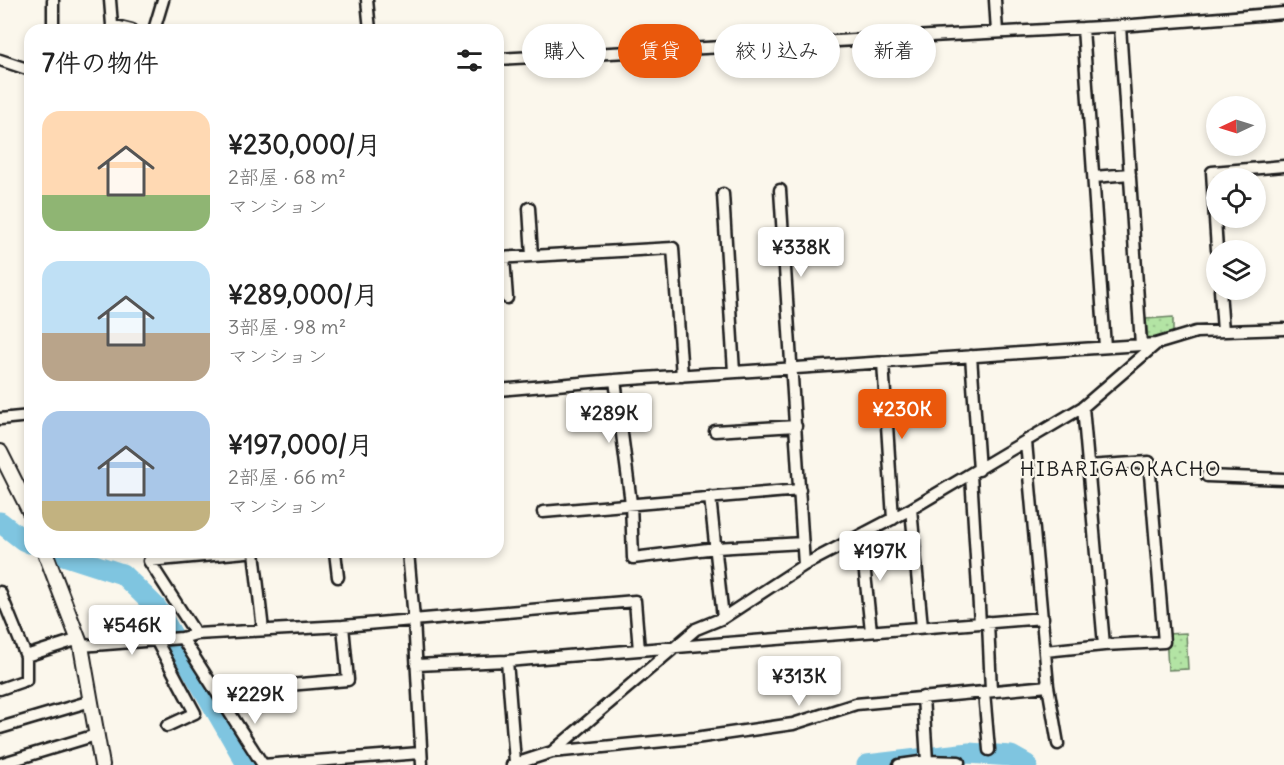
<!DOCTYPE html>
<html lang="ja">
<head>
<meta charset="utf-8">
<style>
	body { margin:0; font-family:Delius,"Klee One",sans-serif; background:#f2f2f2; color:#222; height:100vh; display:flex; flex-direction:column; font-size:22px; white-space:nowrap }
	* { box-sizing:border-box; margin:0 }
	p { font-size:20px; color:#767676 }
	.icon { flex:none; width:33px; height:33px; fill:none; stroke:currentColor; stroke-width:2; stroke-linecap:round; stroke-linejoin:round }
	.map { position:relative; flex:1; overflow:hidden }
	.details { position:absolute; left:24px; top:24px; width:480px; height:534px; display:flex; flex-direction:column; background:#fff; border-radius:18px; box-shadow:0 3px 9px #0003 }
	.details>* { flex:none }
	.banner { position:absolute; left:522px; top:24px; width:570px; height:54px; display:flex; gap:12px }
	.needle { width:39px; rotate:266deg }
	.buttons { position:absolute; left:1206px; top:96px; display:grid; gap:12px }
	.buttons a { display:grid; place-items:center; width:60px; height:60px; border-radius:50%; background:#fff; box-shadow:0 3px 9px #0003; font-size:30px }
	.price { position:absolute; translate:-50% -51px; padding:0 14px; border-radius:6px; background:#fff; color:#222; font-size:20px; line-height:39px; filter:drop-shadow(0 2px 3px #0008) }
	.price::after { content:''; position:absolute; left:50%; top:36px; width:18px; height:14px; margin-left:-9px; background:inherit; clip-path:polygon(0 0,100% 0,50% 100%) }
	.price.current { background:#ea580c; color:#fff }
	ul { padding:0; list-style:none }
	li { display:flex; align-items:center; gap:18px; height:150px; padding:0 18px }
	li span { display:grid; place-items:center; flex:none; width:168px; height:120px; border-radius:18px; color:#555 }
	li>.icon { margin-inline-start:auto }
	span .icon { width:72px; height:72px; fill:#fffc; stroke-width:1 }
	li b { font-size:26px }
	h2 { display:flex; justify-content:space-between; align-items:center; height:72px; padding:0 18px; font-size:26px }
	.pill { padding:0 21px; border-radius:27px; background:#fff; box-shadow:0 3px 9px #0003; font-size:21px; line-height:54px }
	.pill.current { background:#ea580c; color:#fff }
	.map>svg:first-child { display:block }
	.park { fill:url(#park-dots); stroke:#688060; stroke-width:1.5 }
	.lines { fill:none; stroke-linecap:round; stroke-linejoin:round }
	.river { stroke:#7fc5e0; stroke-width:21 }
	.minor-casing { stroke:#1c1c1c; stroke-width:15 }
	.major-casing { stroke:#1c1c1c; stroke-width:18 }
	.minor { stroke:#fbf7ec; stroke-width:10 }
	.major { stroke:#fbf7ec; stroke-width:14 }
	.labels { text-anchor:middle; stroke-width:4.5; stroke-linejoin:round; paint-order:stroke }
	.quarter-label { font-size:20px; letter-spacing:1.5px; fill:#1c1c1c; stroke:#fbf7ec }
</style>
</head>
<body>
<div class="map">
<svg width="1284" height="765" viewBox="0 0 1284 765">
	<defs>
		<pattern id="park-dots" width="8" height="8" patternUnits="userSpaceOnUse" patternTransform="scale(1.5)"><rect width="8" height="8" fill="#b3e4a4"/><path d="M2 2h.1M6 6h.1" fill="none" stroke="#99c38d" stroke-width="1.8" stroke-linecap="round"/></pattern>
	</defs>
	<rect width="100%" height="100%" fill="#fbf7ec"/>
	<filter id="ink" filterUnits="userSpaceOnUse"><feTurbulence type="fractalNoise" baseFrequency=".0167" numOctaves="2"/><feDisplacementMap in="SourceGraphic" scale="12" xChannelSelector="R" yChannelSelector="G"/><feConvolveMatrix kernelMatrix="1 2 1 2 8 2 1 2 1" color-interpolation-filters="sRGB"/></filter>
	<g filter="url(#ink)">
		<path class="park" d="M1173,317V333L1158,340L1148,339L1146,319Z
			M1186,633L1188,669L1168,670L1166,634Z"/>
		<g class="lines">
			<path class="river" d="M0,522L23,540L30,543
				M54,552L122,574L156,607L244,759L249,765
				M867,765L969,753L1011,756L1027,765"/>
			<g class="minor-casing">
				<path id="minor" d="M53,0V30
					M110,0L112,25L132,30
					M367,0L370,30
					M995,0L997,32
					M1120,26L1141,345
					M1083,28L1105,347
					M154,30L163,0
					M498,59L1120,26L1284,13
					M0,60L30,70
					M1094,177L1130,174
					M780,190L804,565
					M723,194L734,372
					M529,208L532,256
					M1217,250L1212,172L1284,166
					M498,258L673,248L682,376
					M504,258L507,298
					M1220,290L1223,331
					M971,356L979,470
					M883,362L893,519
					M615,380L631,503L633,558L716,548L803,543
					M498,390L615,380L1156,344L1196,332L1284,329
					M1083,407L1104,645
					M0,419L30,416
					M715,431L796,426
					M1026,442L1048,686L1058,744
					M971,475L980,623
					M1207,476L1284,479
					M710,497L723,618
					M911,509L922,627
					M543,512L800,490
					M861,535L871,631
					M254,552L263,630
					M335,552L338,577
					M408,552L414,619L422,765
					M0,592L26,656V680L0,689
					M988,622L991,691
					M196,634L149,561L246,552
					M182,638L263,765L420,753
					M156,640L195,713L167,726
					M81,646L182,638L196,634L343,626L635,601L639,650L1043,618
					M1045,651L1104,645L1164,642L1149,462L1087,466
					M26,656L79,639
					M507,661L639,650
					M416,665L507,661L515,762
					M216,691L348,680L343,626
					M984,692L989,750
					M923,697L927,761
					M0,728L91,701
					M552,752L696,629L723,618L804,565L911,509L1083,407L1156,344
					M0,764L96,735
					M512,765L552,752L695,738L793,724L856,704L1048,686
					M899,765L927,761L959,762L958,765"/>
			</g>
			<g class="major-casing">
				<path id="major" d="M0,452L30,512
					M45,552L81,646L102,765"/>
			</g>
			<use href="#minor" class="minor"/>
			<use href="#major" class="major"/>
		</g>
	</g>
	<g class="labels">
		<g class="quarter-label">
			<text x="1121" y="476">HIBARIGAOKACHO</text>
		</g>
	</g>
</svg>
<div class="buttons">
<a><svg class="needle" viewBox="-14 -14 28 28"><path d="M0-13l5 13h-10z" fill="#e53935"/><path d="M0 13l5-13h-10z" fill="#767676"/></svg></a>
<a><svg class="icon" aria-label="locate" viewBox="0 0 24 24"><circle cx="12" cy="12" r="6"/><path d="M12 2v4M12 18v4M2 12h4M18 12h4"/></svg></a>
<a><svg class="icon" aria-label="layers" viewBox="0 0 24 24"><path d="M12 4l9 5-9 5-9-5zM3 14l9 5 9-5"/></svg></a>
</div>
<b class="price" style="left:801px;top:278px">¥338K</b>
<b class="price current" style="left:902px;top:440px">¥230K</b>
<b class="price" style="left:609px;top:444px">¥289K</b>
<b class="price" style="left:880px;top:582px">¥197K</b>
<b class="price" style="left:132px;top:656px">¥546K</b>
<b class="price" style="left:799px;top:707px">¥313K</b>
<b class="price" style="left:255px;top:725px">¥229K</b>
<div class="banner">
<a class="pill">購入</a>
<a class="pill current">賃貸</a>
<a class="pill">絞り込み</a>
<a class="pill">新着</a>
</div>
<section class="details">
<h2>7件の物件<svg class="icon" aria-label="filters" viewBox="0 0 24 24"><path d="M4 7h16M4 17h16"/><circle cx="9" cy="7" r="2"/><circle cx="15" cy="17" r="2"/></svg></h2>
<ul>
<li><span style="background:linear-gradient(#ffd9b3 70%,#8fb573 0)"><svg class="icon" aria-label="home" viewBox="0 0 24 24"><path d="M3 11l9-7 9 7M6 9v11h12V9"/></svg></span><div><b>¥230,000/月</b><p>2部屋 · 68 m²</p><p>マンション</p></div></li>
<li><span style="background:linear-gradient(#bfe0f5 60%,#b9a48a 0)"><svg class="icon" aria-label="home" viewBox="0 0 24 24"><path d="M3 11l9-7 9 7M6 9v11h12V9"/></svg></span><div><b>¥289,000/月</b><p>3部屋 · 98 m²</p><p>マンション</p></div></li>
<li><span style="background:linear-gradient(#a9c7e8 75%,#c2b280 0)"><svg class="icon" aria-label="home" viewBox="0 0 24 24"><path d="M3 11l9-7 9 7M6 9v11h12V9"/></svg></span><div><b>¥197,000/月</b><p>2部屋 · 66 m²</p><p>マンション</p></div></li>
</ul>
</section>
</div>
</body>
</html>
